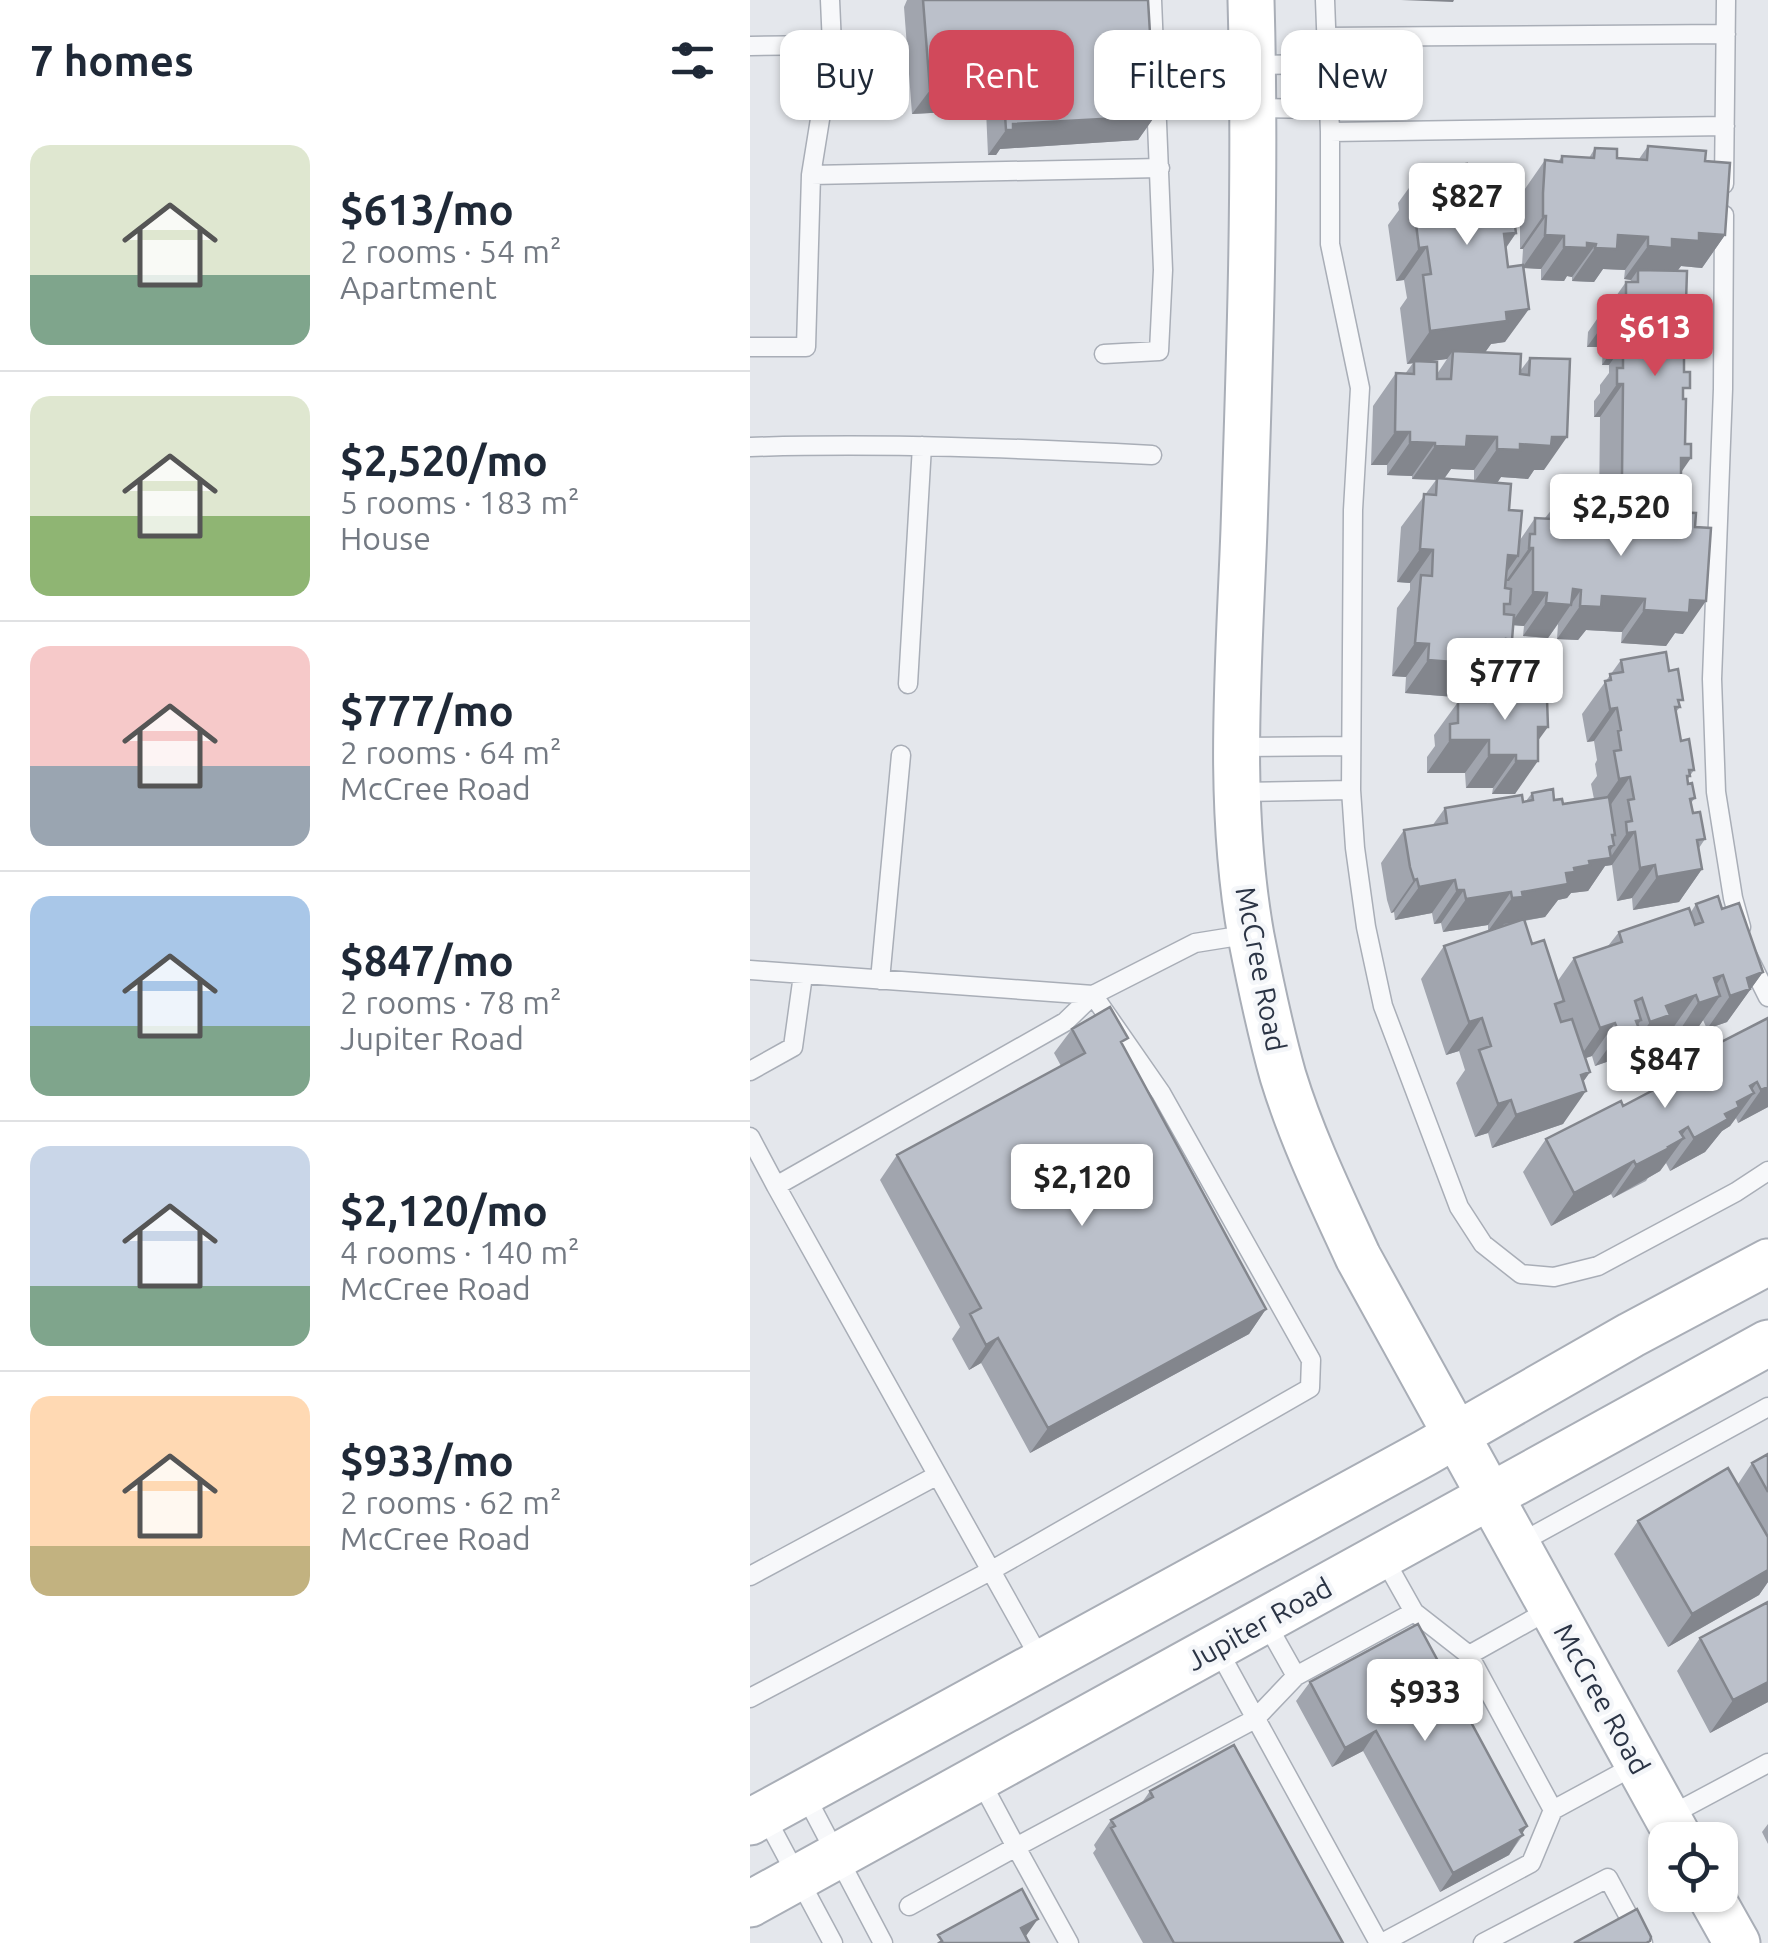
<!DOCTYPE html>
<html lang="en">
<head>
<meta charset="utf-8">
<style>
	body { margin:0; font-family:Ubuntu,sans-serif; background:#f2f2f3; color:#1f2937; height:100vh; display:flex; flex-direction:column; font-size:38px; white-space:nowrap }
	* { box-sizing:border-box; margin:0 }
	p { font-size:32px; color:#747a83 }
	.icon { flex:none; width:55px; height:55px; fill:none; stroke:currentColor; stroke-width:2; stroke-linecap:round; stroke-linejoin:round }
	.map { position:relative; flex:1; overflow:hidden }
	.side { display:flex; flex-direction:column; background:#fff; width:750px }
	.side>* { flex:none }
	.top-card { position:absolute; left:30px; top:30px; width:838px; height:90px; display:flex; gap:20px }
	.tools { position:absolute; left:898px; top:1822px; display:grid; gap:20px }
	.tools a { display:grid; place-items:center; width:90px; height:90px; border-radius:20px; background:#fff; box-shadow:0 2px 8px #0004; font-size:50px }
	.price { position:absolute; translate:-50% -85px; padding:0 22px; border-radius:10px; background:#fff; color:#222; font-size:32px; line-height:65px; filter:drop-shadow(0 2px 5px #0008) }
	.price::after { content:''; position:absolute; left:50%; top:60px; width:30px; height:22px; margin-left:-15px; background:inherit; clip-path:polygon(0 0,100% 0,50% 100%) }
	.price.selected { background:#d1495b; color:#fff }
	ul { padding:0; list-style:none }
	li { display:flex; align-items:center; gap:30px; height:250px; padding:0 30px }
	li+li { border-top:2px solid #e0e1e3 }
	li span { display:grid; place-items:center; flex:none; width:280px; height:200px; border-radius:20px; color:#555 }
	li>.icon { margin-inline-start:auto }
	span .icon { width:120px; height:120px; fill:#fffc; stroke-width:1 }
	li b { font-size:42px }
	h2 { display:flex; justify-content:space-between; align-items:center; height:120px; padding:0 30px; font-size:42px }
	.pill { padding:0 35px; border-radius:20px; background:#fff; box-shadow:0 2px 8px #0004; font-size:35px; line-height:90px }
	.pill.selected { background:#d1495b; color:#fff }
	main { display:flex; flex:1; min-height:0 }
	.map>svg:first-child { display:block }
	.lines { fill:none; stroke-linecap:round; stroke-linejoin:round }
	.lane-casing { stroke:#a9aeb7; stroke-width:21 }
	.secondary-casing { stroke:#a9aeb7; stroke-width:49 }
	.lane { stroke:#f7f8fa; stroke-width:18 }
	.secondary { stroke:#fff; stroke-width:45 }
	.wall { fill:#a1a5ae; fill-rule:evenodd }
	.shaded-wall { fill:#83868d }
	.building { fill:#bbc0ca; stroke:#83868d; stroke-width:2.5 }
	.labels { text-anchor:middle; stroke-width:9; stroke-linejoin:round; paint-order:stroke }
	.street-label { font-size:28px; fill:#2b3445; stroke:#f4f6f9 }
</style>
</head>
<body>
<main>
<section class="side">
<h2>7 homes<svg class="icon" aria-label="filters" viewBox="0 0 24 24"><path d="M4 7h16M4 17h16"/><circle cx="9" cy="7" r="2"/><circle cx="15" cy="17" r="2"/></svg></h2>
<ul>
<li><span style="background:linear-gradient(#dfe7d0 65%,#7fa58c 0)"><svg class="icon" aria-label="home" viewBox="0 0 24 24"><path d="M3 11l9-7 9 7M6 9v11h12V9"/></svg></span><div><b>$613/mo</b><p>2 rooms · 54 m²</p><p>Apartment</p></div></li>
<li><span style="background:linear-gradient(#dfe7d0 60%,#8fb573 0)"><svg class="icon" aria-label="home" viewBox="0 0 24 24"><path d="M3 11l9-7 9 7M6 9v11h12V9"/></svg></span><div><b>$2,520/mo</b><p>5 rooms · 183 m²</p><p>House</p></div></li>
<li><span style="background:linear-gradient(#f6c9c9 60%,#9aa5b1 0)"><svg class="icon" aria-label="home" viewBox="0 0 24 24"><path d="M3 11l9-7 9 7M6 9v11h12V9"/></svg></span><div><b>$777/mo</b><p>2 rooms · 64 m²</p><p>McCree Road</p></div></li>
<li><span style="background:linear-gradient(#a9c7e8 65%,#7fa58c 0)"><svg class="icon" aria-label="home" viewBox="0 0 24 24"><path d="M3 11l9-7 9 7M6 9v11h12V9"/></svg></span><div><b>$847/mo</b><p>2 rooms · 78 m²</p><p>Jupiter Road</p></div></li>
<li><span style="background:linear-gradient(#c9d6e8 70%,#7fa58c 0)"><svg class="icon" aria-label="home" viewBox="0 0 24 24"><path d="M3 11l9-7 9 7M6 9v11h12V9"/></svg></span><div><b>$2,120/mo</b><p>4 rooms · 140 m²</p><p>McCree Road</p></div></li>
<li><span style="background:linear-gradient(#ffd9b3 75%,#c2b280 0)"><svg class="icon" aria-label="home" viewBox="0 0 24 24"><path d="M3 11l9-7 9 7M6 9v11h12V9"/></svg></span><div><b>$933/mo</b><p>2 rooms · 62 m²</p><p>McCree Road</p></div></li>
</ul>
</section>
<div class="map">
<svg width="1018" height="1943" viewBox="0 0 1018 1943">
	<rect width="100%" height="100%" fill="#e4e7ec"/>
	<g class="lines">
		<g class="lane-casing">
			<path id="lane" d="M80,0L82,45
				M575,0L580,132V244L610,388L603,510L601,790L605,848L616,927L633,1006L709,1207L733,1244L771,1274L804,1277L848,1266L986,1192L1018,1171
				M576,37L976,34
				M0,46L82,45L61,175L56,347H0
				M503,65L577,64
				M504,108L579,109
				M580,132L975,126
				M61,175L410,168
				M974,184L976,0
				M974,215L973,389L962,679L966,792L983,898L991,927
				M354,354L409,351L413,270L402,0
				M0,447C134,443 268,448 402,455
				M158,684L172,446
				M486,747L600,746
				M487,792L601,790
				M998,957L1018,997
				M0,970L343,995L411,1093L561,1360L560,1388L242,1570L0,1698
				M130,980L151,755
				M0,1071L43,1047L53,975
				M0,1137L26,1186
				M768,1544L1018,1407
				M0,1576L186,1476
				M664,1612L719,1655L801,1609
				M515,1621L546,1676L664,1612L632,1555
				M467,1648L629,1943
				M719,1655L803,1810L886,1765
				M292,1662L26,1186L315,1022L343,995L445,943L501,934
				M229,1778L266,1847L505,1719L546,1676
				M54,1793L133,1943
				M15,1816L83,1943
				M917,1817L1018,1763
				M159,1906L266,1847L319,1943
				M632,1943L781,1863L803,1810
				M733,1943L858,1878L893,1943"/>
		</g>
		<g class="secondary-casing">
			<path id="secondary" d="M501,0C506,176 500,353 494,529C489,664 477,801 501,936C510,982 520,1030 533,1076C552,1138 581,1198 608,1257L930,1840
				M0,1822L675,1453L881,1335L1018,1262
				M960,1895L987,1943
				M0,1904L1018,1343"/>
		</g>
		<use href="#lane" class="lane"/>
		<use href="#secondary" class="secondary"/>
	</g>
	<path class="wall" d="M157,0H398L405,116L388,140L250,149L246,155H238L236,110L162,114L154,7Z
		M898,146L955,161L975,235L952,268L931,266L928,270L936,302L938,323L934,344L931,472L913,516H920L923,512L933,634L925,633L916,646L871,643L872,632L836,630L828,640L807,639L808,624L798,638L773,636L774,626L764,625L755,651L730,699L655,693L656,677L642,676L647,608L660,590V583L647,582L651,527L686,480L662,479V476L637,475V465H621L623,406L646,373L655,374L663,363L657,364L650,308L657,298L654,280L646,281L638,225L649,210L648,203L672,170L718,168L766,233L756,248L758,267L772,265L773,249H770V226L772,193L795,160L808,162L812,156L839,158L845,148L867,158L889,159ZM773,268L791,269V280L814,281L817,276L822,277V281L844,282L853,269L875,270L874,279L881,280L880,282H876L864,299H861L838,332L837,347H853L852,365H859V373L850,385V393L844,401V417H850L849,509H861V522H883L882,524L857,522L803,508L795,518H785L770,540L759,510L747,483L751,477L778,479L784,470H794L780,358L770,371L735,352L741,344L755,342ZM697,359L687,374L675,362ZM701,469L724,470V481L694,479Z
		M871,660L919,671L930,707L926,712L931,741L944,770L937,780L945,798L941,803L943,813L955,839L949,848L952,869L929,902L883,910L882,898L867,901L862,865L855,866L838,891L821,893L817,898L808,900L795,917L774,921L782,944L807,982L824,958L858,946L869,932L941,912L946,904L972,909L1013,972L977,1022L957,1029L953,1020L947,1029L926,1036L923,1028L907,1034L896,1048L877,1055L874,1046L865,1059L845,1066L842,1056L835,1058L840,1072L833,1082L813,1124L742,1148L738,1133L725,1137L706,1083L715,1070L709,1051L696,1055L671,979L694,946L738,931V925L693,932L691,923L684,924L682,913L645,920L644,912L641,913L637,900L631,863L654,830L682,826L695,808L773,802L776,801L782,793L813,804L844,799L841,784L847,776L845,764L847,760L844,741L837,742L832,714Z
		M763,684L785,699L788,740L765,794H742L743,788H716L715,773H677V757L685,746L684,735L708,702H736L753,698Z
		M1018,1018V1107L988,1123L986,1118L980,1126L972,1131L955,1152L920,1171L916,1163L910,1171L898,1178L896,1181L863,1198L861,1194L801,1226L773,1172L796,1139L873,1106L929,1076L942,1057Z
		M322,1029L373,1046L516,1309L499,1334L280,1453L231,1363L219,1370L202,1339L210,1327L130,1180L147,1155L311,1066L304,1053Z
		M1018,1454V1582L1009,1595L918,1647L864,1554L888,1521L988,1484L1002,1463Z
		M1018,1602V1702L960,1733L927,1671L950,1638Z
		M560,1682L772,1834L773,1835L759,1855L690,1892L613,1751L582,1767L546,1701Z
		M400,1791L593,1943H393L343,1853L346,1849L344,1845L361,1820L391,1804Z
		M1018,1824V1844L1012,1832Z"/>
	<path class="shaded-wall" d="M651,0H704L703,2Z
		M253,85L236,110L162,114L180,90Z
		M405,116L388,140L250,149L246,155H238L256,130L263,124Z
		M793,216H796L773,249H770Z
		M766,233L743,266L754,234Z
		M949,233L975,235L952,268L931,266L925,274L888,270L881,280L874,279L898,246Z
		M795,235L814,236L791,269L772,268Z
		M868,235L898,237L875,270L853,269L844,282L822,281L845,248Z
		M837,243L846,244L822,277L817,276L814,281L791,280L814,247Z
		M677,247L654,280L646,281L669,248Z
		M779,309L755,342L741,344L734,354L703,351L697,359L657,364L680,331L756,312Z
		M861,314H876L853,347H837Z
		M875,332H882L859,365H852Z
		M867,384H873L850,417H844Z
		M645,432H660L637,465H621Z
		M717,436L747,437L724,470L701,469L693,480L662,479L685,446Z
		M802,437H817L794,470H784L778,479L751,477L747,483L724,482L747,449Z
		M660,442L685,443L662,476L637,475Z
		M931,458H941L919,490H931L908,523L889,514L883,522H861L884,489Z
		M872,476H885L861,509H849Z
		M779,548H783L759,581H756Z
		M670,549L683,550L660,583L647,582Z
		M758,555L768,556L745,589Z
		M823,589L831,590L798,638L773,636L796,603Z
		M783,592L797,593L774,626L760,625Z
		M852,596L895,599L872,632L836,630L828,640L807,639L830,606Z
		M940,600L956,601L933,634L925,633L916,646L871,643L894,610Z
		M756,639L762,640L745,665L754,666L730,699L655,693L678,660Z
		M665,643L679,644L656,677L642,676Z
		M867,708L844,741L837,742L860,709Z
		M788,727H798L774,760Z
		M700,740H739L715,773H677Z
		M739,755H766L743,788H716Z
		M766,761H788L765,794H742Z
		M880,777L857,810L846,812L869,779Z
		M885,832L862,865L855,866L838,891L821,893L817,898L808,900L795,917L754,924L750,930L738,931L762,898L772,892L816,873L862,835H865L847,860L859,847L864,845L855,859L860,858L877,833Z
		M905,865L882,898L867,901L890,868Z
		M952,869L929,902L883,910L907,877Z
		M667,879L644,912L641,913L664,880Z
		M705,880L682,913L645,920L669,887Z
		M707,890H714L691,923L684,924Z
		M761,892L738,925L693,932L716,899Z
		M1013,972L977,1022L957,1029L980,996L997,978Z
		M973,975L955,1001L970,996L947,1029L926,1036L964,978Z
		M946,995L923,1028L907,1034L896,1048L877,1055L900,1022L916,1006Z
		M732,1018L709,1051L696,1055L719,1022Z
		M891,1020L865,1059L845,1066L869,1033L886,1021Z
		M865,1023L842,1056L827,1061L850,1028Z
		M840,1072L823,1096L836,1091L813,1124L742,1148L766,1115L831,1075Z
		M1007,1082L997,1097L1004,1093L980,1126L972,1131L955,1152L920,1171L944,1138L1000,1086Z
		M1018,1087V1107L988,1123L1011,1090Z
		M761,1100L738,1133L725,1137L748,1104Z
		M938,1127L928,1141L934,1138L910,1171L863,1198L886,1165Z
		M884,1161L861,1194L801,1226L824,1193Z
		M516,1309L499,1334L280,1453L298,1428Z
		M248,1338L231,1363L219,1370L236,1345Z
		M1018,1570V1582L1009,1595L918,1647L942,1614Z
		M1018,1682V1702L960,1733L983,1700Z
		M626,1731L613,1751L582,1767L595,1748Z
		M777,1826L759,1855L690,1892L703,1873Z
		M288,1919L271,1943V1928Z"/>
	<path class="building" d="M173,0H398L405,116L263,124V130H256L253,85L180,90Z
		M898,146L956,151L955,161L980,163L975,235L949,233V241L922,239V248L898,246V237L868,235L867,249L845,248L846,244L837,243V248L814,247V236L795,235L796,216H793V193L795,160L812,162V156L844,158L845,148L867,149V158L897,160Z
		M717,164L718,168L745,165L752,212L763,211L766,233L754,234L758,267L773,265L779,309L756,312L757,321L680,331L673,275L681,274L677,247L669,248L662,192L674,191L672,170Z
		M888,270L937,271L936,302H942V317H938V339H934V372H940V388H933V399H936L935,444H941V458H931V490L884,489L885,476H872L873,384H867V368H873V352H882V332H875L876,314H861V299H876V282H888Z
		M703,351L771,354L770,374L779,375L780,358L820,359L817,437H802L801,446L770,444V450L747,449V437L717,436L716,447L685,446V443L660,442V432H645L646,373L664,374V361L687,362V379H701Z
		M687,478L761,484L759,510L772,511L768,556L758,555L755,588L761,589L760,604H754V614L764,615L762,640L756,639L754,666L678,660L679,644L665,643L671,575L682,576L683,550L670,549L674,494L686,495Z
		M803,508L858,512L857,522L888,524L889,514L922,516L923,512L946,513L945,527L961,528L956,601L940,600L939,613L894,610L895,599L852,596L851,607L830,606L831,590L823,589L821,605L796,603L797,593L783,592V548H779L780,534H785V518L802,519Z
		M916,652L919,671L928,669L933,700H928L930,707H925L931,741L939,739L944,770H939L940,776H937L938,784L942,783L945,798L940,799L943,813L950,812L955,839L947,840L952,869L907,877L905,865L890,868L885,832L877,833L876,822L882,821L878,800L884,799L880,777L869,779L864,751L871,750L868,731L871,730L867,708L860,709L855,681L861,680L860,674L873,672L871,660Z
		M763,684H785V699H797L798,727H788V761H766V755H739V740H700V724L708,723V702H736L762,696Z
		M803,789L804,800L812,799L813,804L859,797L865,835H862L864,845L859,847L861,858L839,861L840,865L824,868L825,872L816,873L818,884L772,892L773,897L762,898L761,892L716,899L714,890H707L705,880L669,887L667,879L664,880L660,867L654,830L697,823L695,808L772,795L773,802L783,800L782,793Z
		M968,896L972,909L989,903L1013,972L997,978L1000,989L980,996L973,975L964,978L970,996L949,1003L946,995L916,1006L920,1015L900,1022L892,998L885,1001L891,1020L886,1021L888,1026L869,1033L865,1023L850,1028L824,958L872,942L869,932L939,908L945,925L953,922L946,904Z
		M774,919L782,944L794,940L814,1001L805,1004L811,1022L822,1019L840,1072L831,1075L836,1091L766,1115L761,1100L748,1104L729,1050L741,1046L732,1018L719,1022L694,946Z
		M360,1007L378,1038L371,1042L516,1309L298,1428L248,1338L236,1345L220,1314L231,1308L147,1155L335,1053L322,1029Z
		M1018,1018V1087L1011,1090L1007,1082L1000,1086L1004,1093L987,1102L989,1107L975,1114L978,1119L944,1138L938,1127L930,1132L934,1138L918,1147L919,1148L886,1165L884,1161L824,1193L796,1139L871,1101L873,1106L947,1067L942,1057Z
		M1018,1454V1492L1002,1463Z
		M978,1468L1018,1537V1570L942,1614L888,1521Z
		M1018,1602V1682L983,1700L950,1638Z
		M668,1624L777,1826L770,1830L773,1835L703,1873L626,1731L595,1748L560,1682Z
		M484,1745L593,1943H424L361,1828L365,1826L361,1820L403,1797L400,1791Z
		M272,1889L288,1919L271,1928L279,1943H189L192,1941L188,1935Z
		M887,1909L901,1937L900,1941L896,1943H824Z"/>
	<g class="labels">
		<g class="street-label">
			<text transform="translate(511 969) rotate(79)" y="10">McCree Road</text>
			<text transform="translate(509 1624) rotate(-29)" y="10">Jupiter Road</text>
			<text transform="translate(852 1699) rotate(61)" y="10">McCree Road</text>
		</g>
	</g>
</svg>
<div class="tools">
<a><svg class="icon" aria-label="locate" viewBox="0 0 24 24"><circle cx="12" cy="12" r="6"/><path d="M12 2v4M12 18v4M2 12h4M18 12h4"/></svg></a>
</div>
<b class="price" style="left:717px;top:248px">$827</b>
<b class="price selected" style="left:905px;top:379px">$613</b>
<b class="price" style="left:871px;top:559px">$2,520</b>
<b class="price" style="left:755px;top:723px">$777</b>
<b class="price" style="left:915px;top:1111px">$847</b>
<b class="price" style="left:332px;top:1229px">$2,120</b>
<b class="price" style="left:675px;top:1744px">$933</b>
<div class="top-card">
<a class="pill">Buy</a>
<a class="pill selected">Rent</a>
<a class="pill">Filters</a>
<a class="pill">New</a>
</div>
</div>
</main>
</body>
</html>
